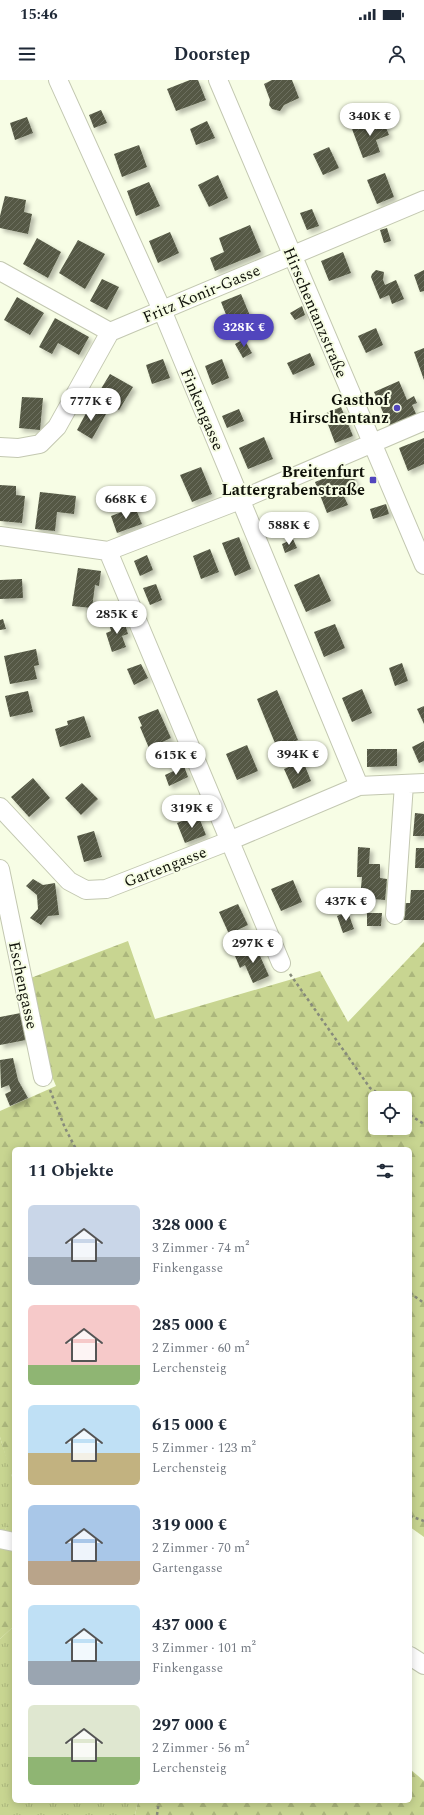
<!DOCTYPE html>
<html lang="de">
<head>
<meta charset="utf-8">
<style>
	body { margin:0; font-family:Spectral,serif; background:#f6f6f7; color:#1f2937; height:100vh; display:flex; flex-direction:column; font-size:15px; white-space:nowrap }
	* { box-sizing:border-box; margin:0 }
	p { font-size:13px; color:#747a83 }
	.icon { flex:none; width:22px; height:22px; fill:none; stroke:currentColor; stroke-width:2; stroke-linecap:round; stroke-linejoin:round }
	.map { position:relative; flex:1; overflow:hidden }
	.sheet { position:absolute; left:12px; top:1067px; width:400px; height:656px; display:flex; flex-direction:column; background:#fff; border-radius:6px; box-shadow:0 2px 10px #0003 }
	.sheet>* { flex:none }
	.fabs { position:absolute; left:368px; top:1011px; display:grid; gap:8px }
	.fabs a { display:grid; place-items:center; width:44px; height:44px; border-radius:6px; background:#fff; box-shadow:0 2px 10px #0003; font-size:20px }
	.price { position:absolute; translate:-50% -34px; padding:0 9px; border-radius:14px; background:#fff; color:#222; font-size:13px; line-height:26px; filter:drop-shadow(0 1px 2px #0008) }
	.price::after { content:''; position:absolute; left:50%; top:24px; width:12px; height:9px; margin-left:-6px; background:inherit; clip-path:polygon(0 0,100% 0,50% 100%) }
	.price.selected { background:#5145bd; color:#fff }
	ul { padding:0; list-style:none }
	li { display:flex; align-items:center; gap:12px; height:100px; padding:0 16px }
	li span { display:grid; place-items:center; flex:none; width:112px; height:80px; border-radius:6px; color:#555 }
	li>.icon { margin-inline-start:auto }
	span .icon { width:48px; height:48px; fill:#fffc; stroke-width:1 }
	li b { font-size:17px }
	h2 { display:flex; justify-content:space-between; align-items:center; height:48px; padding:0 16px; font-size:17px }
	.status { display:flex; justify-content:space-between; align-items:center; height:28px; padding:0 20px; background:#fff; direction:ltr }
	.status svg { height:11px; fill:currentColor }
	header { display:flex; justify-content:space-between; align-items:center; height:52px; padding:0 16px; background:#fff; font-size:18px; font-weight:700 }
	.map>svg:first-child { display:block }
	.grass { fill:url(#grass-tufts) }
	.forest { fill:url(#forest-firs); fill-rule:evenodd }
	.building { fill:url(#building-hatch); filter:url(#shadow) }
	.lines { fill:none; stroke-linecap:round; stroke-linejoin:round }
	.minor-casing { stroke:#c3c8b1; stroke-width:20 }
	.path { stroke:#878b7b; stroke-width:2.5; stroke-dasharray:3 3; stroke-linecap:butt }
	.minor { stroke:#fff; stroke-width:18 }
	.poi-dot { fill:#5145bd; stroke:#f7fde5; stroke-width:1.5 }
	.labels { text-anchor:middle; stroke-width:4; stroke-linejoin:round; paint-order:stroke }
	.street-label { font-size:16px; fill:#10120a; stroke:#f7fde5 }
	.poi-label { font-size:16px; font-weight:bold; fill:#10120a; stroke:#f7fde5; text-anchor:end }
</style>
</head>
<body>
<div class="status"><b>15:46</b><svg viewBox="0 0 49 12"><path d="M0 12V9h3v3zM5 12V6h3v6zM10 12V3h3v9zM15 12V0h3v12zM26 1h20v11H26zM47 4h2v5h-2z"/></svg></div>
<header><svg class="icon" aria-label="menu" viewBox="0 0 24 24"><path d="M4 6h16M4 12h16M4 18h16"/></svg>Doorstep<svg class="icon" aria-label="person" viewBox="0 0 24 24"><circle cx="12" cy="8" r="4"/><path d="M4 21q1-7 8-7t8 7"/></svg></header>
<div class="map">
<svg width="424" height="1735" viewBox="0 0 424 1735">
	<defs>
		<pattern id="grass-tufts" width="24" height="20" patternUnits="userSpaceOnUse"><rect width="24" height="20" fill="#c8d591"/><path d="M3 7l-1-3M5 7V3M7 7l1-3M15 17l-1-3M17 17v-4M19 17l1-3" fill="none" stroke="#abb67c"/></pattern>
		<pattern id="forest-firs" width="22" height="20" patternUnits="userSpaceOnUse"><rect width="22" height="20" fill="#c8d591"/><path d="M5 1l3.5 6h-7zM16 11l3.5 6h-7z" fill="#abb67c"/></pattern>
		<pattern id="building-hatch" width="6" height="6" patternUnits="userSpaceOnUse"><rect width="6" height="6" fill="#545844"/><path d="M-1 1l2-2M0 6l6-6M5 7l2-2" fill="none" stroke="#6d7060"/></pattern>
		<filter id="shadow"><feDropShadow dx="3.5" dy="3.5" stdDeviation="2" flood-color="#0004"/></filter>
	</defs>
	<rect width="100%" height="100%" fill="#f7fde5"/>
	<path class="grass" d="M0,1357C6,1378 20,1411 14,1432C12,1439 7,1445 4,1452L0,1451Z
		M14,1546V1721H138L135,1735H0V1559Z"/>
	<path class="forest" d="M128,861L155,939L320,891L348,942L424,862V1457L410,1447V1069H14V1400L10,1392L0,1357V1031L56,1006L43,975L28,899ZM375,1018H405V1048H375Z
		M14,1431V1546L0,1559V1451L4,1452Z
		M410,1689L424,1701V1735H135L138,1721H410Z"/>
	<path class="building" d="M190,0H198L206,20L176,31L167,9Z
		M272,0H292L299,18L284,25L280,31L272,29L269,25L270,20L264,4Z
		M101,30L107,43L94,48L89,35Z
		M27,37L33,53L15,60L10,43Z
		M382,38L389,55L376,60L380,72L363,78L352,49Z
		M207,41L215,58L196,65L190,49Z
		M139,65L147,87L122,97L114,74Z
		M329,67L339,88L323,95L313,74Z
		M385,93L394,117L377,124L367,100Z
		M218,95L228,118L209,127L198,105Z
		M149,102L160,126L136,136L127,111Z
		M5,116L26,120L24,132L32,134L28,154L0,148V136Z
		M312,129L319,146L307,150L300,133Z
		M250,145L261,172L215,191L210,178L224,172L219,158Z
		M387,148L391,161L384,163L380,150Z
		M170,152L179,173L158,183L149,161Z
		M37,158L61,172L48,198L23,184Z
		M78,160L105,174L85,209L59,193Z
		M343,172L351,193L329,201L321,181Z
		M376,190L384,192L383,200L385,205L396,200L404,219L392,224L389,215L380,219L371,197L372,194Z
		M424,190V211L420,212L414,195Z
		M102,199L119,207L107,230L90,221Z
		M241,214L251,238L231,247L221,222Z
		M17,217L44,233L30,255L4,240Z
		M302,226L305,235L295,240L290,233Z
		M55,238L89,257L79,275L58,263L52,274L39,267Z
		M376,248L383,265L366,273L358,256Z
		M244,259L252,273L243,278L235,264Z
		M424,268V300L414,272Z
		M310,273L315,285L293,295L287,283Z
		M163,279L170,298L152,304L146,285Z
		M222,279L229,298L212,305L205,286Z
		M110,294L133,307L119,330L96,317Z
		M399,301L407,320L414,316L417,323L412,325L417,336L390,348L374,312Z
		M22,317L43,318L40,350L19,348Z
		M91,324L106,334L92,359L77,350Z
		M341,327L353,356L335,363L324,334Z
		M239,329L244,341L227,348L222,336Z
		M264,357L273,379L248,389L239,368Z
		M424,358V384L408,391L399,368Z
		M201,387L212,414L192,422L180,395Z
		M350,388L357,406L342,412L348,425L327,433L315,402Z
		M0,405L16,406V415L25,416L22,443L0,441Z
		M40,412L76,416L74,434L57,432L55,451L35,449Z
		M386,424L389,434L373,439L370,429Z
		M135,427L142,444L117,453L111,436Z
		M239,457L251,489L235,496L222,463Z
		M293,459L297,468L285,473L282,464Z
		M210,469L219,492L201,499L193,476Z
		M147,475L153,490L140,496L134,481Z
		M78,488L101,491L99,506L95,505L92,528L72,526Z
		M319,494L331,521L306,532L294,505Z
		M22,499L23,518L0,519V500Z
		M156,504L162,520L150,525L143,508Z
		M123,538L128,554L122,556L126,567L112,572L106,553L111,551L109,543Z
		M3,539L6,549L0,550V540Z
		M335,544L345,568L324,577L314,552Z
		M36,569L39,585L34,586L37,599L10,604L4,576Z
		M402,583L408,601L395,606L389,588Z
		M141,584L148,598L134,605L127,589Z
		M362,609L372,633L352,642L342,618Z
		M277,610L298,660L277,668L257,619Z
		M28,611L33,632L10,637L5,616Z
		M424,626V644L417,629Z
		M158,629L171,658L149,668L140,647L142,646L138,637Z
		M84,636L91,657L60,667L55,649L68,645L67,641Z
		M424,661V681L419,683L412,667Z
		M247,665L258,691L237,700L226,674Z
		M367,669H397V686L367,687Z
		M303,681L311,701L293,709L284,689Z
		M184,686L188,697L169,706L165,695Z
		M33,698L50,718L29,737L11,717Z
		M82,703L98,719L81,735L65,718Z
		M415,733L424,734V756H413Z
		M198,735L206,755L185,763L177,743Z
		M94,751L102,777L84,782L77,756Z
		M358,767L370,768L369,784H380V798L387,799L385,820L360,818L362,797H357Z
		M416,768H424V788H415Z
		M33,799L43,805L55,803L59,835L48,836L41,845L30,838L38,829L37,815L26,806Z
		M293,800L302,822L281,831L271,809Z
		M341,808L348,825L335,830L329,813Z
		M411,810H424V840H404V823H410Z
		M238,824L248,845L229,854L219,832Z
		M348,832L354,849L343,853L337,836Z
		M367,833H382L381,846H367Z
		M256,867L269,896L253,903L245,885L240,888L235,876Z
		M26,932L31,959L0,965V937Z
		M13,978L18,1000L28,1018L10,1026L5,1014L11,1011L9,1005L1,1008L0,980Z"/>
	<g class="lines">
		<g class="minor-casing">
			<path id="minor" d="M58,0L162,230L359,706
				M218,0L424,485
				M0,191L110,252
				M0,367L18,368L40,364L57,347L110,252L424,120
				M0,456L108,471L240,420L424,341
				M108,471L281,883
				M0,727L69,801L86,810L106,809L229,761L359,706L424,703
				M0,789L43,997
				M395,835L404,704
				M0,1459L14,1462
				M410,1576L424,1585"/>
		</g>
		<path class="path" d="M290,894L370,1008L385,1018
			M50,1010L65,1048L76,1069
			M405,1032L424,1044
			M410,1213L424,1223
			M410,1355V1356
			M410,1436L424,1441
			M157,1735L159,1721"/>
		<use href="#minor" class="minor"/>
	</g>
	<g class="poi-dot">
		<circle cx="397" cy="328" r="4"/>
		<rect x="369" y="396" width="8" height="8" rx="2"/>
	</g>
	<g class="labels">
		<g class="street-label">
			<text transform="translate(201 213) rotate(-23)" y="6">Fritz Konir-Gasse</text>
			<text transform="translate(316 232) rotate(67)" y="6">Hirschentanzstraße</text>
			<text transform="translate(203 329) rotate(67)" y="6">Finkengasse</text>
			<text transform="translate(165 786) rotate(-21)" y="6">Gartengasse</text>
			<text transform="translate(24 905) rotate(78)" y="6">Eschengasse</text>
		</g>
		<g class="poi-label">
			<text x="389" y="325">Gasthof<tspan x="389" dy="18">Hirschentanz</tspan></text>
			<text x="365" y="397">Breitenfurt<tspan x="365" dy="18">Lattergrabenstraße</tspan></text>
		</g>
	</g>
</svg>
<div class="fabs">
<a><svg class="icon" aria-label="locate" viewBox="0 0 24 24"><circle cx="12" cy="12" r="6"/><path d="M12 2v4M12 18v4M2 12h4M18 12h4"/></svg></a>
</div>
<b class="price" style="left:370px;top:57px">340K €</b>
<b class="price selected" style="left:244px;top:268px">328K €</b>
<b class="price" style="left:91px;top:342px">777K €</b>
<b class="price" style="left:126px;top:440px">668K €</b>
<b class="price" style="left:289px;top:466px">588K €</b>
<b class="price" style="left:117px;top:555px">285K €</b>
<b class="price" style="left:298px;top:695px">394K €</b>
<b class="price" style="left:176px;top:696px">615K €</b>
<b class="price" style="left:192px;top:749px">319K €</b>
<b class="price" style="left:346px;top:842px">437K €</b>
<b class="price" style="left:253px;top:884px">297K €</b>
<section class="sheet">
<h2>11 Objekte<svg class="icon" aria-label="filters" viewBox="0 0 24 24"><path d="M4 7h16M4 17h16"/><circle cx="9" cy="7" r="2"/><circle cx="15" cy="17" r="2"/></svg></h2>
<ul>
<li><span style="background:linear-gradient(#c9d6e8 65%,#9aa5b1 0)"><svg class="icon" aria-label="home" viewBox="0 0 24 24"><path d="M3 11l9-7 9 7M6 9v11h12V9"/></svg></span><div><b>328 000 €</b><p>3 Zimmer · 74 m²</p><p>Finkengasse</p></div></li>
<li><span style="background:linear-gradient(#f6c9c9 75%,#8fb573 0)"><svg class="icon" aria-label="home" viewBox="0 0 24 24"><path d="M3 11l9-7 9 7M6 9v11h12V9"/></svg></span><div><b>285 000 €</b><p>2 Zimmer · 60 m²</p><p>Lerchensteig</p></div></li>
<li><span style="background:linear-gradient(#bfe0f5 60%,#c2b280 0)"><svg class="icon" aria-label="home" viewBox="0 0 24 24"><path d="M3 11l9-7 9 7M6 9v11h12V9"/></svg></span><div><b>615 000 €</b><p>5 Zimmer · 123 m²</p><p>Lerchensteig</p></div></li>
<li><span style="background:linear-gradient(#a9c7e8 70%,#b9a48a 0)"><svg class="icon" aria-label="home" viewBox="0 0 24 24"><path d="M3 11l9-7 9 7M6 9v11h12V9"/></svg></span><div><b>319 000 €</b><p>2 Zimmer · 70 m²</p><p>Gartengasse</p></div></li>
<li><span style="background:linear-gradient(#bfe0f5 70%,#9aa5b1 0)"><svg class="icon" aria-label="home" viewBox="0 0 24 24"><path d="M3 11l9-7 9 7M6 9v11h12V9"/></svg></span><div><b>437 000 €</b><p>3 Zimmer · 101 m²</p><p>Finkengasse</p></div></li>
<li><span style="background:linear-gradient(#dfe7d0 65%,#8fb573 0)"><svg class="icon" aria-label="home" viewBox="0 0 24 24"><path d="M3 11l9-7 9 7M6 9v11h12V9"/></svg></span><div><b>297 000 €</b><p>2 Zimmer · 56 m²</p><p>Lerchensteig</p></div></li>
</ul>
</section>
</div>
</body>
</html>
